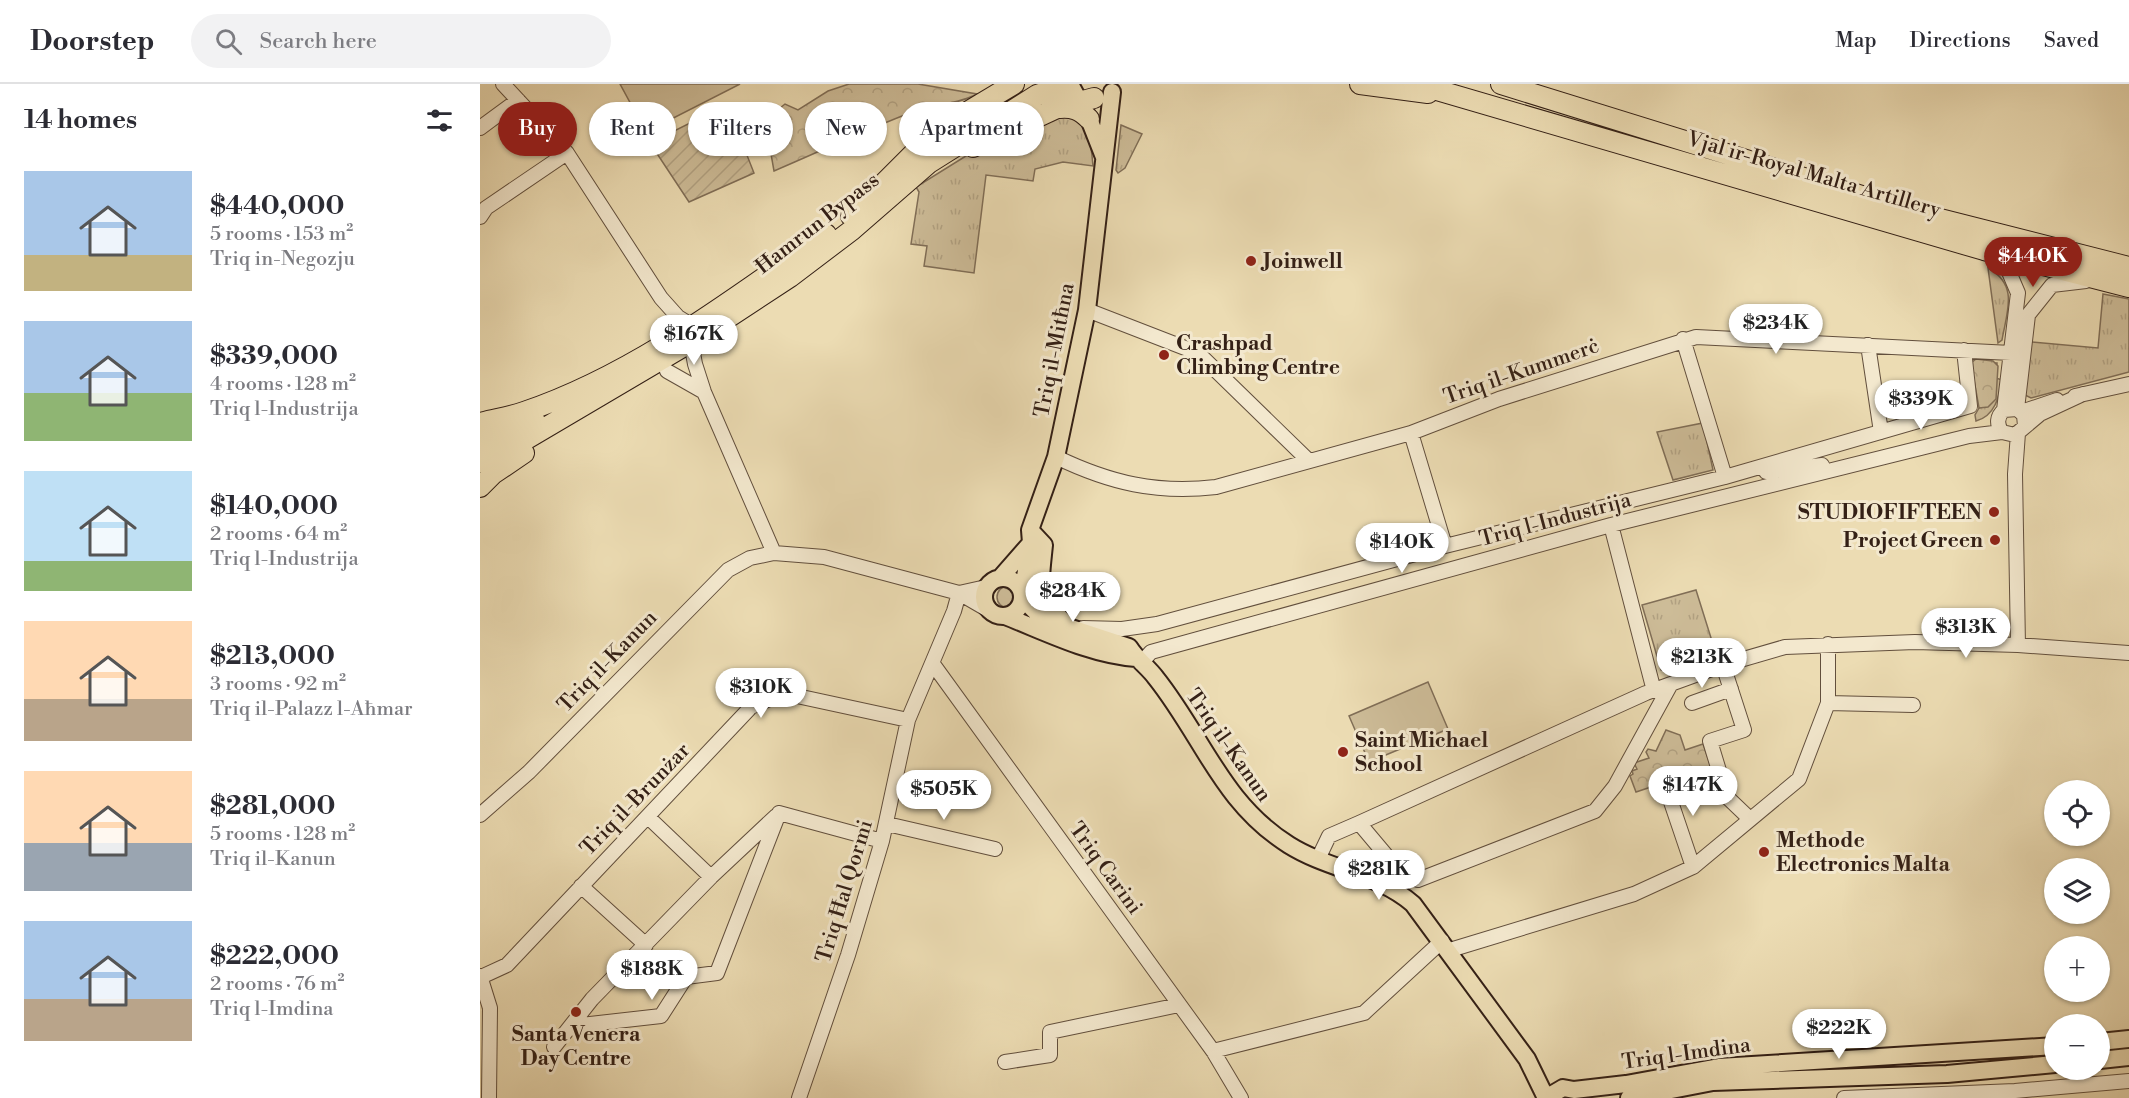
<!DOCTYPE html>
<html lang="en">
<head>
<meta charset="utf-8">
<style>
	body { margin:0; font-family:"Libre Bodoni",serif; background:#f2f2f3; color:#2b2b33; height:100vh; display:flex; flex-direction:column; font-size:22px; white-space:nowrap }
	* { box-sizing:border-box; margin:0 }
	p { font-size:20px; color:#7c7c81 }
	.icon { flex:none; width:33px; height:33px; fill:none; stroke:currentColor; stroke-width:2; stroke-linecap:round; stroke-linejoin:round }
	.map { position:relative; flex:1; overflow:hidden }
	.sheet { display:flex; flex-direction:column; background:#fff; width:480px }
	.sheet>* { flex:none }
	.hud { position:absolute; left:18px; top:18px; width:570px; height:54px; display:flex; gap:12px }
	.buttons { position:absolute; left:1564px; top:696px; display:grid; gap:12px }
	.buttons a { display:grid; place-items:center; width:66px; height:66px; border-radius:50%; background:#fff; box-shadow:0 2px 4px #0004; font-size:30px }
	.price { position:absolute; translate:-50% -51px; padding:0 14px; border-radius:21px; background:#fff; color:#222; font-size:20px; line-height:39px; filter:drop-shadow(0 2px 3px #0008) }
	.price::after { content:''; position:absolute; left:50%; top:36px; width:18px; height:14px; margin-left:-9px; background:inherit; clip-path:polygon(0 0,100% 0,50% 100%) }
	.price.active { background:#8f2418; color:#fff }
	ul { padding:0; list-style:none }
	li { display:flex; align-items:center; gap:18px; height:150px; padding:0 24px }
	li span { display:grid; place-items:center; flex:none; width:168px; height:120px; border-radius:0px; color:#555 }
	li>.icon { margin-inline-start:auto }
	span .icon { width:72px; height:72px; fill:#fffc; stroke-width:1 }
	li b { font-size:26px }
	h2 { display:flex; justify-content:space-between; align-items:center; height:72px; padding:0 24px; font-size:26px }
	.chip { padding:0 21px; border-radius:27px; background:#fff; box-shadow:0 2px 4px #0004; font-size:21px; line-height:54px }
	.chip.active { background:#8f2418; color:#fff }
	header { display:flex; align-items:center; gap:36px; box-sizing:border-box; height:84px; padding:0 30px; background:#fff; border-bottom:2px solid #e1e1e2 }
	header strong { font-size:28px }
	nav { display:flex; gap:33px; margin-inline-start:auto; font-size:21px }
	.search { width:420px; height:54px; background:#f2f2f3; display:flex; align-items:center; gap:15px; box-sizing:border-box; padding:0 21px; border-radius:33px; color:#7c7c81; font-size:22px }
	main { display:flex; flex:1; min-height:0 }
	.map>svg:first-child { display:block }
	.grass { fill:url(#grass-tufts); stroke:#806e57; stroke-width:1.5 }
	.forest { fill:url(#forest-crowns); stroke:#806e57; stroke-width:1.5 }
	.garden { fill:url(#garden-furrows); stroke:#806e57; stroke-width:1.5 }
	.pitch { fill:#cdbc98; stroke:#806e57; stroke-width:1.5 }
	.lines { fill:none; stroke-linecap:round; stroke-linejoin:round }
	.minor-casing { stroke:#624f3d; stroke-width:16 }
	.major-casing { stroke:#342016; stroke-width:20 }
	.highway-casing { stroke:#342016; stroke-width:22 }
	.minor { stroke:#f3e8ce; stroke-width:14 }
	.major { stroke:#ecdcb3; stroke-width:16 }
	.highway { stroke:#ecdcb3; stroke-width:20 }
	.poi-dot { fill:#8f2418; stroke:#f3e8ce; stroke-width:2 }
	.labels { text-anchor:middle; stroke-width:6; stroke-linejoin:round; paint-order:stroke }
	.street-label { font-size:21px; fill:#342016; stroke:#f3e8ce }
	.poi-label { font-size:21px; font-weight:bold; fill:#342016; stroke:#f3e8ce; text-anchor:start }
</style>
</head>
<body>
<header>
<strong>Doorstep</strong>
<div class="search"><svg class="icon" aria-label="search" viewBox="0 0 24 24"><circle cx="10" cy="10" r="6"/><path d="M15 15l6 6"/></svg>Search here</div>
<nav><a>Map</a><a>Directions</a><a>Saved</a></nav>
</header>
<main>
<section class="sheet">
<h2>14 homes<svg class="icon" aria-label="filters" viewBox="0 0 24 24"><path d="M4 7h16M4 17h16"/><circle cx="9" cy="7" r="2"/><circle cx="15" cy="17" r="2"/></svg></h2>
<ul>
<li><span style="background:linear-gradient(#a9c7e8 70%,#c2b280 0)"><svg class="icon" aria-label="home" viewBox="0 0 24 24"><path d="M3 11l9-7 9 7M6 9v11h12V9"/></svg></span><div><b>$440,000</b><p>5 rooms · 153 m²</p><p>Triq in-Negozju</p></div></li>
<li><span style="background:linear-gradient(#a9c7e8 60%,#8fb573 0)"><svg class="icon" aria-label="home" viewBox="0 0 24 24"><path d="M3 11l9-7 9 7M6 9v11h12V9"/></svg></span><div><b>$339,000</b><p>4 rooms · 128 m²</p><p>Triq l-Industrija</p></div></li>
<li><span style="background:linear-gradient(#bfe0f5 75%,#8fb573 0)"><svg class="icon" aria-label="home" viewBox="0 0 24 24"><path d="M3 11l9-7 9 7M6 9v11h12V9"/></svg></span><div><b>$140,000</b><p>2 rooms · 64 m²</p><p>Triq l-Industrija</p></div></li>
<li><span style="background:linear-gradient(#ffd9b3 65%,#b9a48a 0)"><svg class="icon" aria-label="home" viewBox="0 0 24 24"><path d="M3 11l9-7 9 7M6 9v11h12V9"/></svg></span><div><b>$213,000</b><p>3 rooms · 92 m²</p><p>Triq il-Palazz l-Aħmar</p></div></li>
<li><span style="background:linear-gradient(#ffd9b3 60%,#9aa5b1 0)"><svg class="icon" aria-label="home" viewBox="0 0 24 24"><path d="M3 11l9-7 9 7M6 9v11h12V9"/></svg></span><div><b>$281,000</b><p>5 rooms · 128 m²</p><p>Triq il-Kanun</p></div></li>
<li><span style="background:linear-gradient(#a9c7e8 65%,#b9a48a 0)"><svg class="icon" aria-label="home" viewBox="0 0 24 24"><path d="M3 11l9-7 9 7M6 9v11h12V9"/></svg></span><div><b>$222,000</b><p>2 rooms · 76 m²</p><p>Triq l-Imdina</p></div></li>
</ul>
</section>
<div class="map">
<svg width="1649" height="1014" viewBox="0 0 1649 1014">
	<defs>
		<pattern id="grass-tufts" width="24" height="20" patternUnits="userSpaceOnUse" patternTransform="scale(1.5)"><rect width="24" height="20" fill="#cdbc98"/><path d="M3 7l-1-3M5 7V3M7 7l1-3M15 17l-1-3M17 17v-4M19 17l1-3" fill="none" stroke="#b1a182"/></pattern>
		<pattern id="forest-crowns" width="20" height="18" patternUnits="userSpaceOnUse" patternTransform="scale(1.5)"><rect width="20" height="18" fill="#cdbc98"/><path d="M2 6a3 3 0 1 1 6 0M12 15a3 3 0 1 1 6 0" fill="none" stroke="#b1a182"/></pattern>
		<pattern id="garden-furrows" width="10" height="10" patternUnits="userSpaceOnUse" patternTransform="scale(1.5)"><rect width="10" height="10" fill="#cdbc98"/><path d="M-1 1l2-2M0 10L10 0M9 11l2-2" fill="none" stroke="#b1a182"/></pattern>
	</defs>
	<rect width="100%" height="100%" fill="#ecdcb3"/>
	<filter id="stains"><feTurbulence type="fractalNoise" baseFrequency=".00333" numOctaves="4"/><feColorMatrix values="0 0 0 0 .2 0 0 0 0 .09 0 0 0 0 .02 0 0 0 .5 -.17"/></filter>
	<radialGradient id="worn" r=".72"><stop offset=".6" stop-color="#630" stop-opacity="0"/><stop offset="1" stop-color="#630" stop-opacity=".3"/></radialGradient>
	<path class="grass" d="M587,29C610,42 611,57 613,82L583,78L555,85L553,97L506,91L494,189L444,182L447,162L431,160L439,108L436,103L510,57Z
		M641,41L662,50L645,84L638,89L636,86Z
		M1508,184C1539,201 1527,227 1522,256L1518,259Z
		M1623,210L1649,215V288L1551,314L1545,311L1551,258L1618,264Z
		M1513,279H1517L1516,294L1522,296C1519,313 1515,332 1496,337L1495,331L1499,324L1509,320Z
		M1223,339L1233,386L1193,396L1177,348Z
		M517 513a11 11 0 1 1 22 0a11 11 0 1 1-22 0Z
		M1216,506L1237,573L1192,589L1181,586L1162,521Z"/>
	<path class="forest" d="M369,0H438L497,10C480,20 455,20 435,27C387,45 341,67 294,87L288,53L281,39L305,20L318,26L348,7Z
		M1496,275L1513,277L1518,282L1516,315L1508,323L1499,324L1491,279Z
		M1186,646L1200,651L1205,666L1223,660L1231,683L1156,708L1150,692L1153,690L1152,687L1157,685L1154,679L1169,674L1166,668L1168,665L1176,667Z"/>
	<path class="garden" d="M242,23L261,56L274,89L209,118L170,59Z"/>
	<path class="pitch" d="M140,0H260L166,48Z
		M948,598L968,645L889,678L869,632Z"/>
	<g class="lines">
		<g class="minor-casing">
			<path id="minor" d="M23,0L87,69L181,214L198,233L211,241
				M0,44L38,16
				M0,133L6,124L87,69
				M1511,170L1521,176L1529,188L1538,209L1524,326
				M607,226L718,269L829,377
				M1203,255L1245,393
				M211,258L215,280L224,308L294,469
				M1388,261L1401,348
				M187,287L224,308
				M1595,312L1649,300
				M1537,325L1548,231L1572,201L1606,197
				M1541,328L1577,316
				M1545,342L1544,331L1537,325L1524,326C1517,332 1516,340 1522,348L1535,351L1560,330L1603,310
				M931,349L965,462
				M1538,349L1535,390L1538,561
				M576,373C630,399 677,410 736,403L931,349L1019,315L1216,253L1531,269
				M1286,388L1342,381
				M1131,441L1174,607
				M479,509L506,503
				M603,544L642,545L677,540L965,462L1245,393L1490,322L1484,266
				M661,579L671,568L1131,441L1489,352L1522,348
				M453,580L733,967L761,1014
				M1243,581L1264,646L1230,657L1247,713L1270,735
				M1212,619L1251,605
				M1348,619L1433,621
				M299,729L402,757
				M0,731L49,688L248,486L270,474L294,469L344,473L479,509L510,527
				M168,733L231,793
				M879,739L916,783L938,796L1115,727L1135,702L1191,600
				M407,740L515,765
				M838,775L849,752L879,739L1166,609L1243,581L1305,563L1435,558L1538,561L1649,569
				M1213,783L1190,715L1243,699
				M101,802L166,861
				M970,866L1154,810L1213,783L1319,695L1348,619V560
				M0,892L10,924L9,1014
				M1,893L27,881L271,623L303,609L428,636
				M92,942L181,932L206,893L237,889L299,729
				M74,963L112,915L231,793L296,732
				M733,967L884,929L962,857
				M525,978L570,971V948L699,921
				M319,1014L368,871L402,757L428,636L474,527L479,509
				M1364,1014L1535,1007L1649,997"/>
		</g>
		<g class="major-casing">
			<path id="major" d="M590,0L609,35L624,73
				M550,446L564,461C560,501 556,509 585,539
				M521,493L550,460
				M504 513a19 19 0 1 1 38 0a19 19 0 1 1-38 0Z
				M542,509L551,459L550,446L576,373L607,226L632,8
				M543,515L557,529L567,536L649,563C657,576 668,583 676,594C723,653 742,719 809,761C849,786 897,789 933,820L1047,975L1066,1014
				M525,532C566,548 611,571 656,574
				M1620,958L1649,955
				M1620,976L1649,973
				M1066,1014L1083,1004L1094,1006L1146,1000L1239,983L1575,962
				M1149,1014L1233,998L1467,990L1575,980"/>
		</g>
		<g class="highway-casing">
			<path id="highway" d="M880,0L948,9
				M936,0L1504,166L1649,203
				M1021,0L1440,130L1649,183
				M580,24C593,23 600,26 609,35
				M493,63L577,24L614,14
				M371,132L439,64L489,27L534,0
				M0,339C15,335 30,333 44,328C154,291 252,216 346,150
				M0,360L54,335
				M0,378L33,363L211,258L310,193L372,146L449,79L557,11L589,0
				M0,403L13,390L44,369"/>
		</g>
		<use href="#minor" class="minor"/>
		<use href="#major" class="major"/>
		<use href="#highway" class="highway"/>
	</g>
	<g class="poi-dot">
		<circle cx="771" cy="177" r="6"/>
		<circle cx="684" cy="271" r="6"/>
		<circle cx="1514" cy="428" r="6"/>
		<circle cx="1515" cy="456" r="6"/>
		<circle cx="863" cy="668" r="6"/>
		<circle cx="1284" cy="768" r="6"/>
		<circle cx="96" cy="928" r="6"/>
	</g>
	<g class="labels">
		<g class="street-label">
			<text transform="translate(1334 90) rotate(16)" y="7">Vjal ir-Royal Malta Artillery</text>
			<text transform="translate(337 139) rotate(-38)" y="7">Ħamrun Bypass</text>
			<text transform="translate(574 266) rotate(-79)" y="7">Triq il-Mitħna</text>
			<text transform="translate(1041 287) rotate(-19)" y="7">Triq il-Kummerċ</text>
			<text transform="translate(1075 435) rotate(-15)" y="7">Triq l-Industrija</text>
			<text transform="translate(127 577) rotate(-46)" y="7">Triq il-Kanun</text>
			<text transform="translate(749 661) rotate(55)" y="7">Triq il-Kanun</text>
			<text transform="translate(155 715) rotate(-46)" y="7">Triq il-Brunżar</text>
			<text transform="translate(626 784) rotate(54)" y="7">Triq Carini</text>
			<text transform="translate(364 807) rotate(-73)" y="7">Triq Ħal Qormi</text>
			<text transform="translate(1206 969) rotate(-8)" y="7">Triq l-Imdina</text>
		</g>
		<g class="poi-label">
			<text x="783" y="184">Joinwell</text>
			<text x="696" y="266">Crashpad<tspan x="696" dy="24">Climbing Centre</tspan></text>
			<text x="1502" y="435" text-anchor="end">STUDIOFIFTEEN</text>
			<text x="1503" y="463" text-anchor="end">Project Green</text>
			<text x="875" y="663">Saint Michael<tspan x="875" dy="24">School</tspan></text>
			<text x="1296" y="763">Methode<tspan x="1296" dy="24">Electronics Malta</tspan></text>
			<text x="96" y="957" text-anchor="middle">Santa Venera<tspan x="96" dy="24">Day Centre</tspan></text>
		</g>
	</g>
	<rect width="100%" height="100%" filter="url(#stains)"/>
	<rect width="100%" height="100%" fill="url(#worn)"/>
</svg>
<div class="buttons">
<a><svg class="icon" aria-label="locate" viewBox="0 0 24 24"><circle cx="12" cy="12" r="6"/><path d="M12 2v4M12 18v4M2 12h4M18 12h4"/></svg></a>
<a><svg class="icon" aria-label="layers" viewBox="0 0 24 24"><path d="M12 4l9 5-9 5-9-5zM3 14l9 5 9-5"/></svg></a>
<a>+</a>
<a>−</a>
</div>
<b class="price active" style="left:1553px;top:204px">$440K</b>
<b class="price" style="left:1296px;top:271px">$234K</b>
<b class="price" style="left:214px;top:282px">$167K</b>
<b class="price" style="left:1441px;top:347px">$339K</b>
<b class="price" style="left:922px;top:490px">$140K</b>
<b class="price" style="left:593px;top:539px">$284K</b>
<b class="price" style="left:1486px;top:575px">$313K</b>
<b class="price" style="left:1222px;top:605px">$213K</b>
<b class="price" style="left:281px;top:635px">$310K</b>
<b class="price" style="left:1213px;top:733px">$147K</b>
<b class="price" style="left:464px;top:737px">$505K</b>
<b class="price" style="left:899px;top:817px">$281K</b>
<b class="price" style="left:172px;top:917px">$188K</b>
<b class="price" style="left:1359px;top:976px">$222K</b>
<div class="hud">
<a class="chip active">Buy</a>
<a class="chip">Rent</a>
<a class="chip">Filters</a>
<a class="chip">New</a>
<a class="chip">Apartment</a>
</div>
</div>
</main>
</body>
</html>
